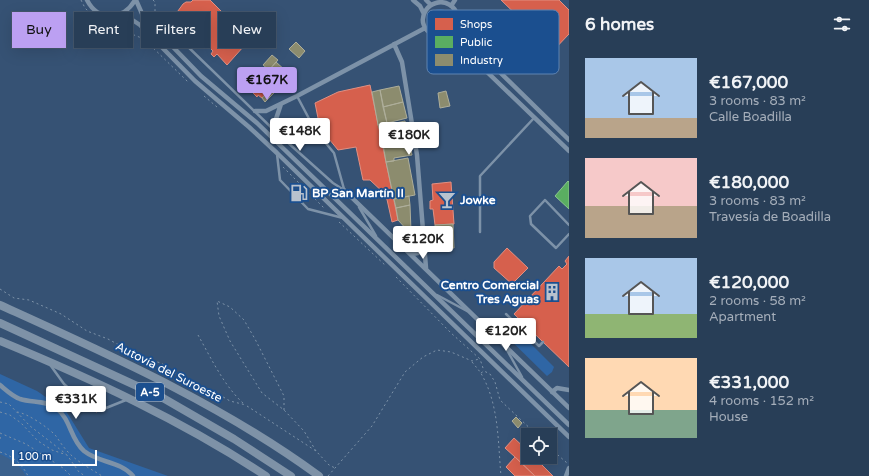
<!DOCTYPE html>
<html lang="en">
<head>
<meta charset="utf-8">
<style>
	body { margin:0; font-family:"Varela Round",sans-serif; background:#30455d; color:#f1f3f6; height:100vh; display:flex; flex-direction:column; font-size:15px; white-space:nowrap }
	* { box-sizing:border-box; margin:0 }
	p { font-size:13px; color:#a5aeba }
	.icon { flex:none; width:22px; height:22px; fill:none; stroke:currentColor; stroke-width:2; stroke-linecap:round; stroke-linejoin:round }
	.map { position:relative; flex:1; overflow:hidden }
	.side { display:flex; flex-direction:column; background:#283e57; width:300px }
	.side>* { flex:none }
	.guide { position:absolute; left:12px; top:12px; width:380px; height:36px; display:flex; gap:8px }
	.tools { position:absolute; left:521px; top:428px; display:grid; gap:8px }
	.tools a { display:grid; place-items:center; width:36px; height:36px; border-radius:0px; background:#283e57; box-shadow:0 4px 16px #0002,0 0 0 1px #44576d; font-size:20px }
	.scale { position:absolute; left:12px; bottom:10px; width:85px; box-sizing:border-box; padding-left:4px; border:2px solid #fff; border-top:0; font-size:11px; line-height:14px; white-space:nowrap; color:#fff; -webkit-text-stroke:3px #1b4f8f; paint-order:stroke }
	.price { position:absolute; translate:-50% -34px; padding:0 9px; border-radius:4px; background:#fff; color:#222; font-size:13px; line-height:26px; filter:drop-shadow(0 1px 2px #0008) }
	.price::after { content:''; position:absolute; left:50%; top:24px; width:12px; height:9px; margin-left:-6px; background:inherit; clip-path:polygon(0 0,100% 0,50% 100%) }
	.price.active { background:#bca0f2; color:#111 }
	ul { padding:0; list-style:none }
	li { display:flex; align-items:center; gap:12px; height:100px; padding:0 16px }
	li span { display:grid; place-items:center; flex:none; width:112px; height:80px; border-radius:0px; color:#555 }
	li>.icon { margin-inline-start:auto }
	span .icon { width:48px; height:48px; fill:#fffc; stroke-width:1 }
	li b { font-size:17px }
	h2 { display:flex; justify-content:space-between; align-items:center; height:48px; padding:0 16px; font-size:17px }
	.tag { padding:0 14px; border-radius:0px; background:#283e57; box-shadow:0 4px 16px #0002,0 0 0 1px #44576d; font-size:14px; line-height:36px }
	.tag.active { background:#bca0f2; color:#111 }
	main { display:flex; flex:1; min-height:0 }
	.map>svg:first-child { display:block }
	.green { fill:#2f66a5 }
	.water { fill:#3b618d }
	.shops { fill:#d6604d; stroke:#e29082 }
	.public { fill:#5aae61; stroke:#8cc690 }
	.industry { fill:#8c8c6e; stroke:#aeae9a }
	.lines { fill:none; stroke-linecap:round; stroke-linejoin:round }
	.path { stroke:#7d92a8; stroke-width:1; stroke-dasharray:2 3; stroke-linecap:butt }
	.lane { stroke:#7d92a8; stroke-width:2.5 }
	.street { stroke:#7d92a8; stroke-width:4.5 }
	.highway { stroke:#7e92a7; stroke-width:8 }
	.labels { text-anchor:middle; stroke-width:4; stroke-linejoin:round; paint-order:stroke }
	.shield { fill:#1b4f8f; stroke:#bbcadd; stroke-width:1 }
	.shield-label { font-size:11px; font-weight:bold; fill:#fff }
	.poi-label { font-size:12px; font-weight:bold; fill:#fff; stroke:#1b4f8f; text-anchor:start }
	.street-label { font-size:12px; fill:#fff; stroke:#1b4f8f }
	.key { fill:#1b4f8f; stroke:#5f84b1; stroke-width:1 }
	.key-label { font-size:11px; fill:#fff }
</style>
</head>
<body>
<main>
<div class="map">
<svg width="569" height="476" viewBox="0 0 569 476">
	<rect width="100%" height="100%" fill="#365274"/>
	<path class="green" d="M429 20a11 11 0 1 1 22 0a11 11 0 1 1-22 0Z
		M510,323L554,367L552,372L547,376L501,331L502,324Z
		M0,374L37,391L66,411L89,448L168,476H0Z"/>
	<path class="water" d="M0,454C11,459 20,465 26,476H0Z"/>
	<path class="shops" d="M193,0H210L240,30L237,34L244,46L227,65L217,54L214,57L211,54L213,51L190,28L188,31L185,28L187,25L175,15L183,4L186,2H191Z
		M501,0H559L569,10V34L532,73L507,49L529,27Z
		M266,68L274,76L271,79L276,84L262,98L258,95L257,97L253,93L255,92L248,86Z
		M370,85L398,220L392,222L386,195L370,180H363L356,147L338,150L320,128L315,103L338,92Z
		M451,182L454,224L435,225L433,209H430V201L433,200L432,184Z
		M507,248L528,268L512,284L494,268V262Z
		M569,256V367L514,314L559,266L562,269L567,264L565,261Z
		M84,394L96,398L100,408L97,412L85,407L81,397Z
		M514,438L528,451V457H534L553,476H535L515,457L505,448Z
		M515,457L535,476H515L506,467Z"/>
	<path class="public" d="M568,181L569,182V209L555,196Z"/>
	<path class="industry" d="M296,42L305,51L299,58L289,49Z
		M272,55L278,60L269,70L263,65Z
		M276,62L286,71L279,79L269,70Z
		M399,86L403,102L383,107L380,90Z
		M272,87L276,91L265,102L262,98Z
		M380,90L387,123L378,125L372,92Z
		M446,91L450,106L440,108L438,93Z
		M403,102L407,118L387,123L383,107Z
		M405,121L412,155L394,158V161L386,162L382,138L378,125L387,123V125Z
		M408,158L415,195L394,199L386,162Z
		M409,196L410,205L396,208L394,199Z
		M410,205L411,231H408L398,220L396,208Z
		M453,224L454,248L437,249L435,225Z
		M516,417L522,423L518,428L512,421Z"/>
	<g class="lines">
		<path class="path" d="M81,0L85,8L97,20L144,39L188,82
			M153,0L155,2V21
			M204,96L217,107
			M283,167L325,209
			M339,222L386,266
			M396,277L451,333L480,359L484,371
			M0,289L14,298L29,300L61,314L87,331L108,339L143,358L161,363L181,377L202,387L213,391L230,401L246,405
			M198,335C211,358 224,386 244,404
			M472,362C476,367 480,371 483,377C499,407 498,443 501,476
			M481,373L484,371L490,374L495,382L500,400L537,435
			M0,402L9,404L30,426L66,454
			M247,406L316,451L329,465L335,468
			M284,410V396L255,339L244,320L230,307L217,301L219,316L230,341L262,393L284,410L304,431L316,451
			M0,412L10,415L21,423L38,441L52,450L67,455L79,472L85,476
			M17,412C27,413 49,428 56,436C60,442 64,448 69,453C79,463 91,469 102,476
			M0,433L26,444L63,468L71,476
			M0,439L1,434
			M550,448L567,463
			M0,452C13,456 22,464 28,476
			M328,476L372,426L405,372L423,357L437,350L451,352L472,361L479,359"/>
		<path class="lane" d="M157,28L174,36L182,41L276,132L333,183L344,190
			M297,96L315,130L334,153L344,189
			M277,154L280,180L308,209L343,218
			M359,207L376,236
			M569,225L545,200L530,216L531,224L556,248L569,234
			M480,232V176L534,118
			M437,295L467,311
			M506,314L539,346L543,342
			M507,350L522,377
			M51,366L64,384L76,395L106,408L126,400"/>
		<path class="street" d="M87,0C98,22 124,20 135,0
			M136,0L143,16L201,76L257,123L569,425
			M413,0L420,6L424,14
			M426,0L431,5
			M451,6L455,0
			M118,15L128,17L140,25L195,81L249,127L277,153L569,437
			M458,22C448,51 412,31 426,10C428,7 432,4 436,3C445,0 455,6 457,15C459,20 458,25 460,30C461,33 463,35 465,38L569,140
			M446,36L457,43L569,151
			M394,44L402,62L417,155L426,268
			M255,111H266L297,96L425,28
			M276,132L275,122L281,104
			M344,190L569,408
			M412,254L418,253L424,246
			M0,385C6,390 12,396 20,399C32,403 45,400 56,408C71,419 70,439 84,451C99,463 120,461 133,476
			M552,392L557,388L569,390
			M566,476L569,468"/>
		<path class="highway" d="M0,305C110,355 221,404 319,476
			M0,323L163,398L234,439L291,476
			M0,341C92,379 183,421 266,476"/>
	</g>
	<defs>
		<g id="fuel-bare" transform="scale(1.38)"><path d="M-5.5-6h7V0h2V4h1.3V-2.5L3-4.5l.8-.8L6-3V5H2.5V1h-1V6h-7ZM-4.2-4.7v3.2H.2V-4.7Z" fill="#b9c2ce" stroke="#1b4f8f" stroke-width="2.5" paint-order="stroke"/></g>
		<g id="bar-bare" transform="scale(1.38)"><path d="M-6-5H6L.8 .8V4.5H3.5V6h-7V4.5H-.8V.8Z" fill="#b9c2ce" stroke="#1b4f8f" stroke-width="2.5" paint-order="stroke"/></g>
		<g id="building-bare" transform="scale(1.38)"><path d="M-4-6H4V6H1V3H-1V6H-4ZM-2.5-4.3h1.7v1.8h-1.7ZM.8-4.3h1.7v1.8H.8ZM-2.5-1h1.7V.8h-1.7ZM.8-1h1.7V.8H.8Z" fill="#b9c2ce" stroke="#1b4f8f" stroke-width="2.5" paint-order="stroke"/></g>
	</defs>
	<g fill-rule="evenodd">
		<use href="#fuel-bare" x="299" y="193"/>
		<use href="#bar-bare" x="447" y="200"/>
		<use href="#building-bare" x="552" y="292"/>
	</g>
	<g class="labels">
		<rect class="shield" x="136" y="383" width="28" height="18" rx="3"/>
		<g class="shield-label">
			<text x="150" y="396">A-5</text>
		</g>
		<g class="poi-label">
			<text x="312" y="197">BP San Martín II</text>
			<text x="460" y="204">Jowke</text>
			<text x="539" y="289" text-anchor="end">Centro Comercial<tspan x="539" dy="14">Tres Aguas</tspan></text>
		</g>
		<g class="street-label">
			<text transform="translate(169 372) rotate(27)" y="4">Autovía del Suroeste</text>
		</g>
	</g>
	<rect x="427" y="10" width="132" height="64" rx="6" class="key"/>
	<rect x="435" y="18" width="18" height="12" fill="#d6604d"/>
	<rect x="435" y="36" width="18" height="12" fill="#5aae61"/>
	<rect x="435" y="54" width="18" height="12" fill="#8c8c6e"/>
	<g class="key-label">
		<text x="460" y="28">Shops</text>
		<text x="460" y="46">Public</text>
		<text x="460" y="64">Industry</text>
	</g>
</svg>
<div class="tools">
<a><svg class="icon" aria-label="locate" viewBox="0 0 24 24"><circle cx="12" cy="12" r="6"/><path d="M12 2v4M12 18v4M2 12h4M18 12h4"/></svg></a>
</div>
<div class="scale">100 m</div>
<b class="price active" style="left:267px;top:101px">€167K</b>
<b class="price" style="left:300px;top:152px">€148K</b>
<b class="price" style="left:409px;top:156px">€180K</b>
<b class="price" style="left:423px;top:260px">€120K</b>
<b class="price" style="left:506px;top:352px">€120K</b>
<b class="price" style="left:76px;top:420px">€331K</b>
<div class="guide">
<a class="tag active">Buy</a>
<a class="tag">Rent</a>
<a class="tag">Filters</a>
<a class="tag">New</a>
</div>
</div>
<section class="side">
<h2>6 homes<svg class="icon" aria-label="filters" viewBox="0 0 24 24"><path d="M4 7h16M4 17h16"/><circle cx="9" cy="7" r="2"/><circle cx="15" cy="17" r="2"/></svg></h2>
<ul>
<li><span style="background:linear-gradient(#a9c7e8 75%,#b9a48a 0)"><svg class="icon" aria-label="home" viewBox="0 0 24 24"><path d="M3 11l9-7 9 7M6 9v11h12V9"/></svg></span><div><b>€167,000</b><p>3 rooms · 83 m²</p><p>Calle Boadilla</p></div></li>
<li><span style="background:linear-gradient(#f6c9c9 60%,#b9a48a 0)"><svg class="icon" aria-label="home" viewBox="0 0 24 24"><path d="M3 11l9-7 9 7M6 9v11h12V9"/></svg></span><div><b>€180,000</b><p>3 rooms · 83 m²</p><p>Travesía de Boadilla</p></div></li>
<li><span style="background:linear-gradient(#a9c7e8 70%,#8fb573 0)"><svg class="icon" aria-label="home" viewBox="0 0 24 24"><path d="M3 11l9-7 9 7M6 9v11h12V9"/></svg></span><div><b>€120,000</b><p>2 rooms · 58 m²</p><p>Apartment</p></div></li>
<li><span style="background:linear-gradient(#ffd9b3 65%,#7fa58c 0)"><svg class="icon" aria-label="home" viewBox="0 0 24 24"><path d="M3 11l9-7 9 7M6 9v11h12V9"/></svg></span><div><b>€331,000</b><p>4 rooms · 152 m²</p><p>House</p></div></li>
</ul>
</section>
</main>
</body>
</html>
